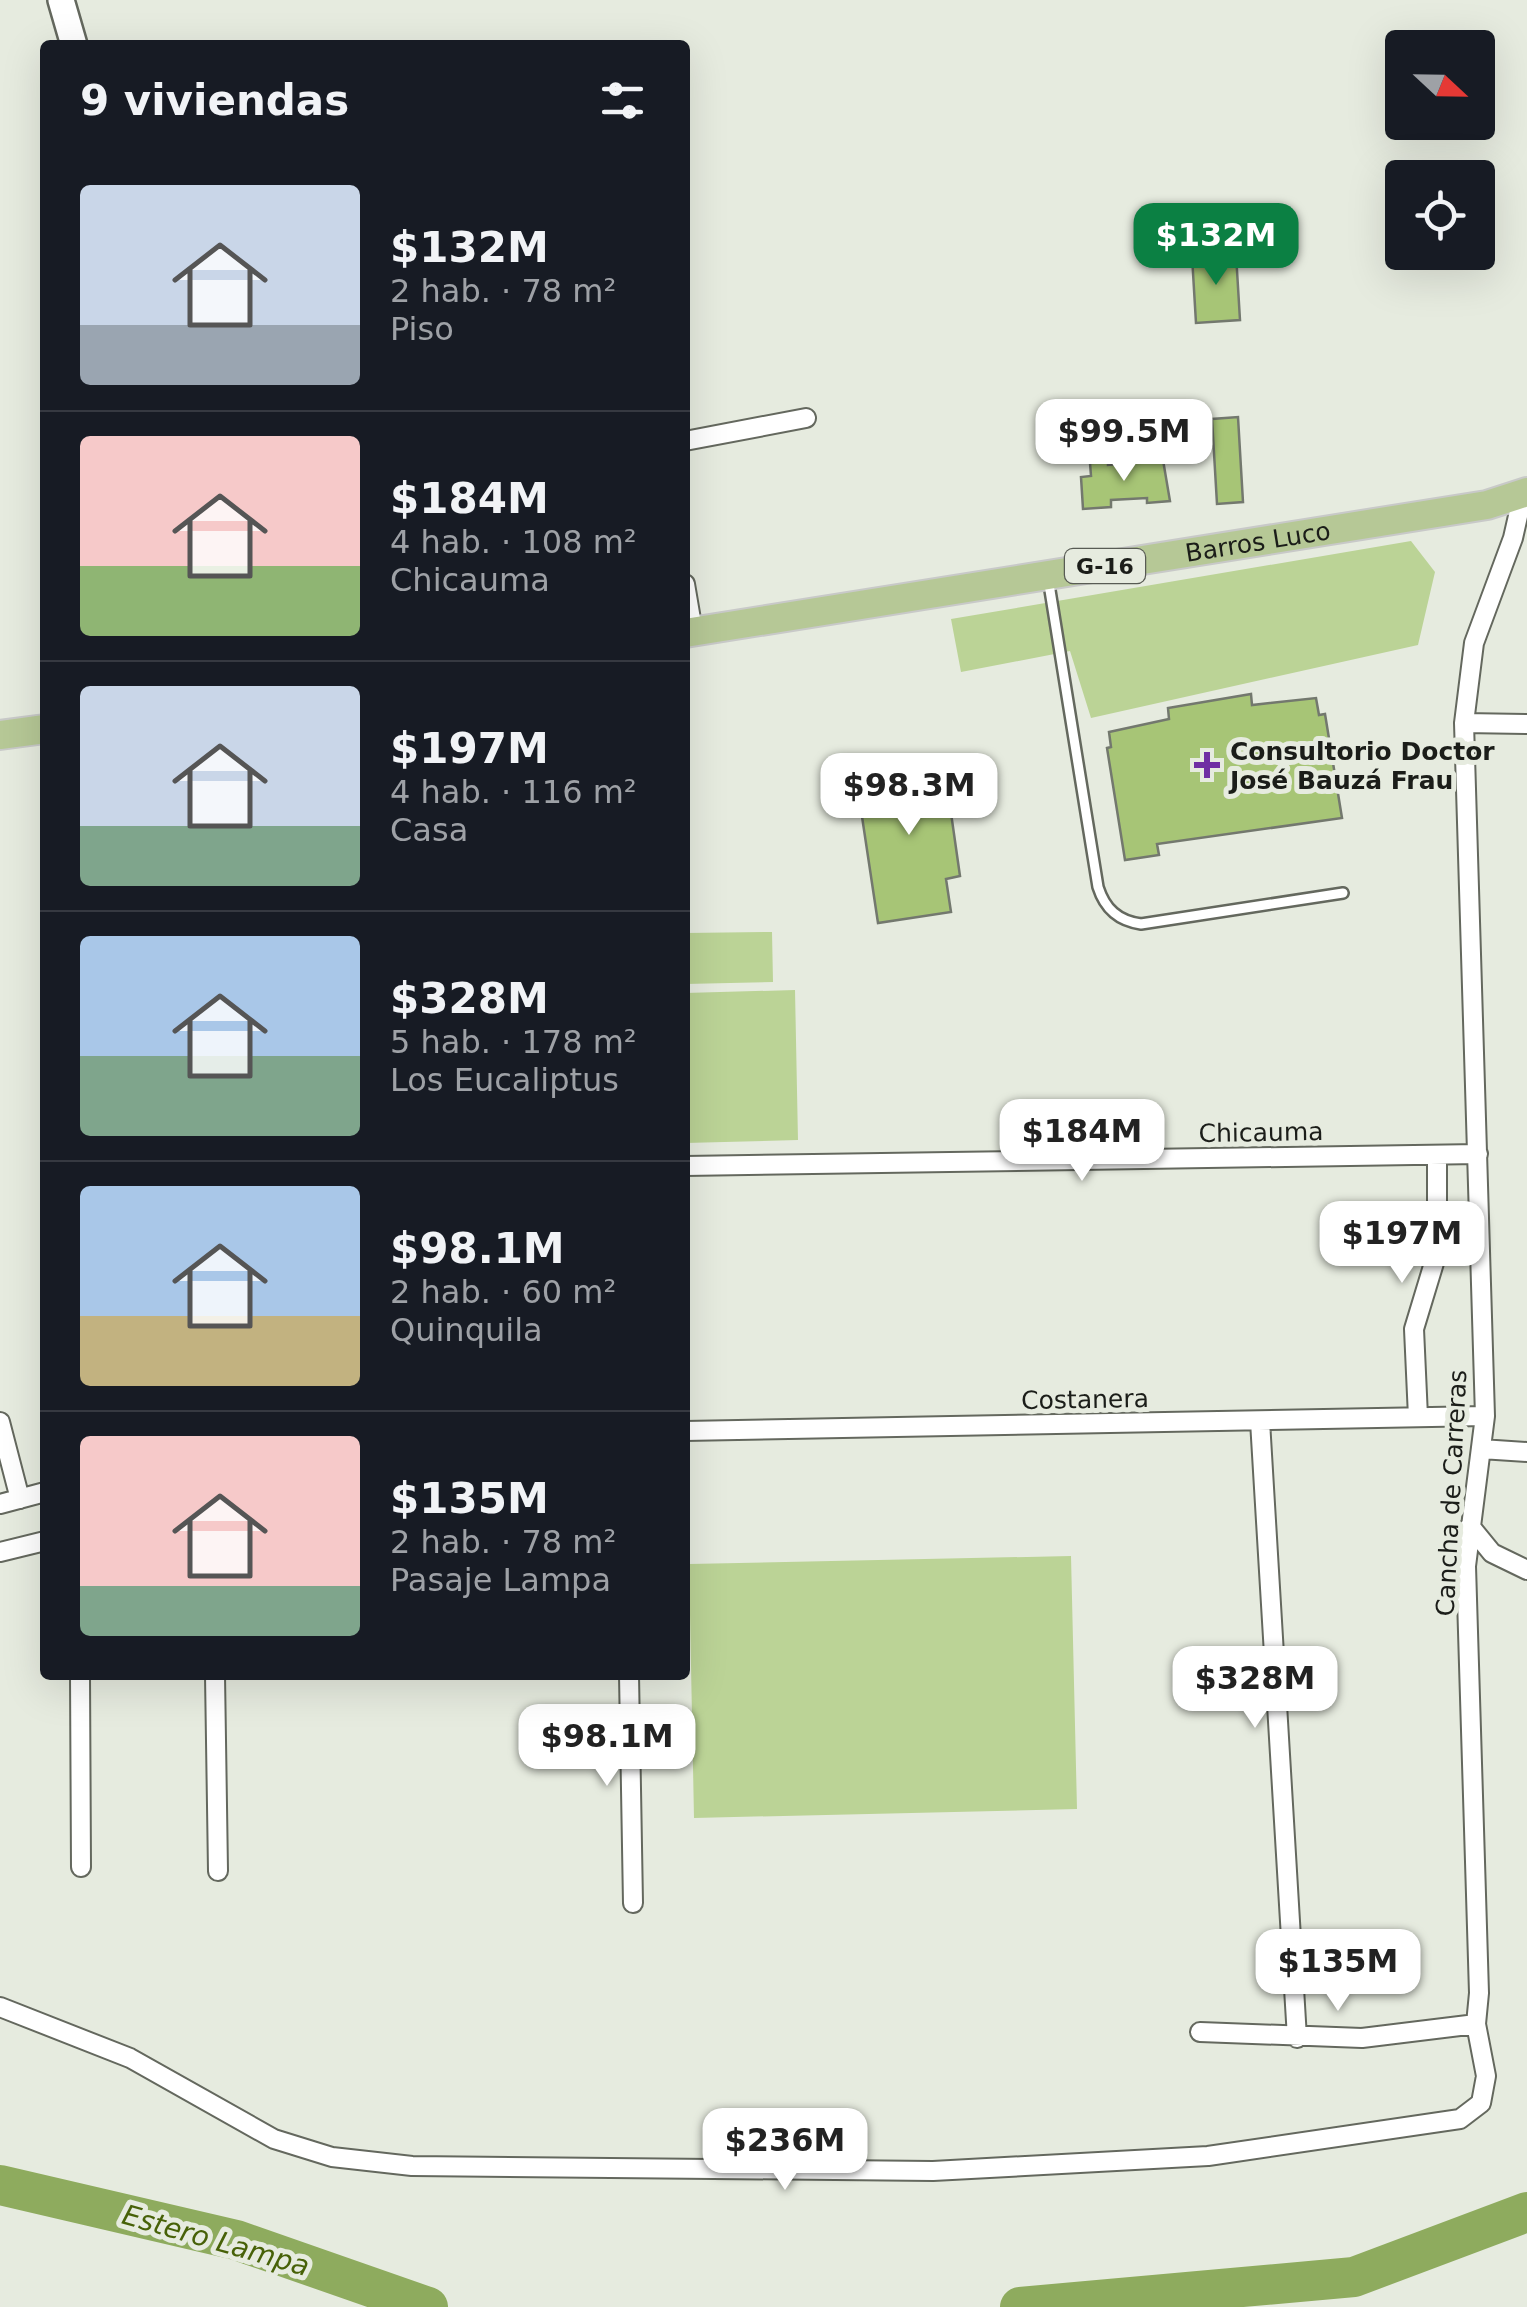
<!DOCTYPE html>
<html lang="es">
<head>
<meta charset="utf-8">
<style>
	body { margin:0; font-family:"DejaVu Sans",sans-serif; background:#242831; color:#f1f3f6; height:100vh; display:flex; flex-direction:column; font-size:38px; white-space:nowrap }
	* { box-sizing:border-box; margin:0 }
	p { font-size:32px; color:#9ea1a6 }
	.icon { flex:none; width:55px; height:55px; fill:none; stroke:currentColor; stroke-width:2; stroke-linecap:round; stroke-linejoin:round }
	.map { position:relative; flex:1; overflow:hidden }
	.details { position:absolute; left:40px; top:40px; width:650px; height:1640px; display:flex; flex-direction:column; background:#171b24; border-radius:10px; box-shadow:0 10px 40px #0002 }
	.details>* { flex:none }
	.needle { width:65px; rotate:112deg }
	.buttons { position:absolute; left:1385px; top:30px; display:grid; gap:20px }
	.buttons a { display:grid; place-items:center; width:110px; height:110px; border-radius:10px; background:#171b24; box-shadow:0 10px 40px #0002; font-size:50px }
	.price { position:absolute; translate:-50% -85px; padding:0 22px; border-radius:20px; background:#fff; color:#222; font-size:32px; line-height:65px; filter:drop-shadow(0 2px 5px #0008) }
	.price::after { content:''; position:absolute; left:50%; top:60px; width:30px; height:22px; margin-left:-15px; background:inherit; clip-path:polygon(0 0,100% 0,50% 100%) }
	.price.active { background:#0b8043; color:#fff }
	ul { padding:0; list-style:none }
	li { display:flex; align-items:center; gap:30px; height:250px; padding:0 40px }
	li+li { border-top:2px solid #363941 }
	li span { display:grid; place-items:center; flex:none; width:280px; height:200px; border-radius:10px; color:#555 }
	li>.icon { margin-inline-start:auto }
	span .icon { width:120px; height:120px; fill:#fffc; stroke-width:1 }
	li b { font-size:42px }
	h2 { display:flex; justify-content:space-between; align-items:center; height:120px; padding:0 40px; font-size:42px }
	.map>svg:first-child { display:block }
	.green { fill:#bbd396 }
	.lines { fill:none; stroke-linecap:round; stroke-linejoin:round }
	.river { stroke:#8eab5e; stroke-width:40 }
	.building { fill:#a7c576; stroke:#73786e; stroke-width:2.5 }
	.lane-casing { stroke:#64685e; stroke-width:14 }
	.street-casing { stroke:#64685e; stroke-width:22 }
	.secondary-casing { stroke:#64685e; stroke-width:30 }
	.primary-casing { stroke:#c8c9c8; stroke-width:32 }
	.lane { stroke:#fff; stroke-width:9 }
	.street { stroke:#fff; stroke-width:18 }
	.secondary { stroke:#fff; stroke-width:25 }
	.primary { stroke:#b6c896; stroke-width:28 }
	.poi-dot { fill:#6f2ea3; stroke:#e6ebdf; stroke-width:4 }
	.labels { text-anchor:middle; stroke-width:10; stroke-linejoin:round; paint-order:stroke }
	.shield { fill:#e6ebdf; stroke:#585b54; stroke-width:2.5 }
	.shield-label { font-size:22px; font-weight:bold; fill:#1b1d19 }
	.street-label { font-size:25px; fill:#1b1d19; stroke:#e6ebdf }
	.poi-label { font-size:25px; font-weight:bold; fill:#1b1d19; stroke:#e6ebdf; text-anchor:start }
	.water-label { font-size:28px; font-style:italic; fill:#476108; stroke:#e6ebdf }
</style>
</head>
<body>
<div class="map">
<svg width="1527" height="2307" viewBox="0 0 1527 2307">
	<rect width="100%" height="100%" fill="#e6ebdf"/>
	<path class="green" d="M1411,541L1435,572L1418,645L1091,718L1070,651L961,672L951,619Z
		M772,932L773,982L685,984V933Z
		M795,990L798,1140L685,1143V993Z
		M1071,1556L1077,1809L694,1818L689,1564Z"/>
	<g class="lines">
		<path class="river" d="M0,2185L236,2240L428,2307
			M1020,2307L1354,2277L1527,2212"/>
	</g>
	<path class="building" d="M1236,254L1240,320L1196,323L1192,256Z
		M1238,417L1243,502L1217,504L1212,419Z
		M1163,460L1170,501L1147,503V498L1111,500V507L1083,509L1081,477L1091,476L1090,463L1108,462V465Z
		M1251,694L1252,705L1316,698L1319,715L1325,714L1342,818L1157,844L1159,855L1125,860L1107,748L1111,747L1109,732L1169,719L1168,708Z
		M943,757L960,876L946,879L951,912L878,923L855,770Z"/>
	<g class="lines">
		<g class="lane-casing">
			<path id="lane" d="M1048,578L1098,887C1105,909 1118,921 1141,924L1343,893"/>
		</g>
		<g class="street-casing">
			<path id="street" d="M685,441L806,418
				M685,584L693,631
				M1464,723L1527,724
				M685,1166L1478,1154
				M1418,1417L1414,1329L1437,1253V1155
				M1260,1421L1297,2038
				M0,1422L20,1499
				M685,1431L1485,1416
				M1481,1449L1527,1452
				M0,1504L45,1492
				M1470,1526L1492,1553L1527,1570
				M0,1552L45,1541
				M80,1675L81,1867
				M215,1675L218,1871
				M629,1675L633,1903
				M0,2007L130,2058L274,2139L332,2157L412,2166L933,2171L1208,2156L1460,2119L1481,2103L1486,2076L1476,2024L1479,1993L1466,1566L1485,1416L1464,723L1474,643L1513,538L1523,494
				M1200,2032L1362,2038L1476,2024"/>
		</g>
		<g class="secondary-casing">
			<path id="secondary" d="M61,0L74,45"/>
		</g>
		<g class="primary-casing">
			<g id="primary">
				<path id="s1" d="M685,633L1487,505L1527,492"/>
				<path d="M0,735L45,729"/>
			</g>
		</g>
		<use href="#lane" class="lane"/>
		<use href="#street" class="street"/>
		<use href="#secondary" class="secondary"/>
		<use href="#primary" class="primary"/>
	</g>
	<path class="poi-dot" d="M1202 750h10v10h10v10h-10v10h-10v-10h-10v-10h10z"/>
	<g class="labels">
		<rect class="shield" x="1065" y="549" width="80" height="34" rx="8"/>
		<g class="shield-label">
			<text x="1105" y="574">G-16</text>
		</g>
		<g class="street-label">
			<text dy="9" stroke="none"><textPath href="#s1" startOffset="580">Barros Luco</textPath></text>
			<text transform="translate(1261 1132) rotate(-1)" y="9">Chicauma</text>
			<text transform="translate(1085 1399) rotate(-1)" y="9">Costanera</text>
			<text transform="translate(1451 1493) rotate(-87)" y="9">Cancha de Carreras</text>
		</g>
		<g class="poi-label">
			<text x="1230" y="760">Consultorio Doctor<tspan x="1230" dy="29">José Bauzá Frau</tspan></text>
		</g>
		<g class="water-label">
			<text transform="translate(216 2240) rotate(16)" y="10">Estero Lampa</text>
		</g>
	</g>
</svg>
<div class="buttons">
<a><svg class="needle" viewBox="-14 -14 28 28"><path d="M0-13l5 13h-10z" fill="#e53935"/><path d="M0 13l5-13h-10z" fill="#9ea1a6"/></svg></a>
<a><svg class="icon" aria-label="locate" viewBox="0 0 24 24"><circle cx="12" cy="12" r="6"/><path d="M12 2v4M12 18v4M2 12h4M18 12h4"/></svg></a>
</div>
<b class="price active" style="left:1216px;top:288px">$132M</b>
<b class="price" style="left:1124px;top:484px">$99.5M</b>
<b class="price" style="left:909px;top:838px">$98.3M</b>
<b class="price" style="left:1082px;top:1184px">$184M</b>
<b class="price" style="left:1402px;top:1286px">$197M</b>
<b class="price" style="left:1255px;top:1731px">$328M</b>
<b class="price" style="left:607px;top:1789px">$98.1M</b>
<b class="price" style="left:1338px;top:2014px">$135M</b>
<b class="price" style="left:785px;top:2193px">$236M</b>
<section class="details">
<h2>9 viviendas<svg class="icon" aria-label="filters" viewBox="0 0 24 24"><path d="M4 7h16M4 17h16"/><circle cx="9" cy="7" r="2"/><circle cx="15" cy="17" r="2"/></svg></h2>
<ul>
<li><span style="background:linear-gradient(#c9d6e8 70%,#9aa5b1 0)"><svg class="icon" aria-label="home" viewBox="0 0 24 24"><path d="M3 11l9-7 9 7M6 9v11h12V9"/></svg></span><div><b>$132M</b><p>2 hab. · 78 m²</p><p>Piso</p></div></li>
<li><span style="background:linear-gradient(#f6c9c9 65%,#8fb573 0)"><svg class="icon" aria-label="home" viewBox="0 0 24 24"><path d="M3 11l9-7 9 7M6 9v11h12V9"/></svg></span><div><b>$184M</b><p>4 hab. · 108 m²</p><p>Chicauma</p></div></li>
<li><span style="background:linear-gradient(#c9d6e8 70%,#7fa58c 0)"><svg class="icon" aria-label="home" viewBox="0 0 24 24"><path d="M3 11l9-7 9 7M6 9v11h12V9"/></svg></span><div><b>$197M</b><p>4 hab. · 116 m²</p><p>Casa</p></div></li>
<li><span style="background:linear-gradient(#a9c7e8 60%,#7fa58c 0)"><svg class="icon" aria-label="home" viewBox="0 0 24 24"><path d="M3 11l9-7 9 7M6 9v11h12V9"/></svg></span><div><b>$328M</b><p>5 hab. · 178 m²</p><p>Los Eucaliptus</p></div></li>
<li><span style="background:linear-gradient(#a9c7e8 65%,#c2b280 0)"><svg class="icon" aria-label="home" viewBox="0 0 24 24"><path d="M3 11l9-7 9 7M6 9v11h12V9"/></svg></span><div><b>$98.1M</b><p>2 hab. · 60 m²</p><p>Quinquila</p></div></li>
<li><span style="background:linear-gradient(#f6c9c9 75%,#7fa58c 0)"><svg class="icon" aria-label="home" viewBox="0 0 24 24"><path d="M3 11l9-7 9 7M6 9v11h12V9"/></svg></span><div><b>$135M</b><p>2 hab. · 78 m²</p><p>Pasaje Lampa</p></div></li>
</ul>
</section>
</div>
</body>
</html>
